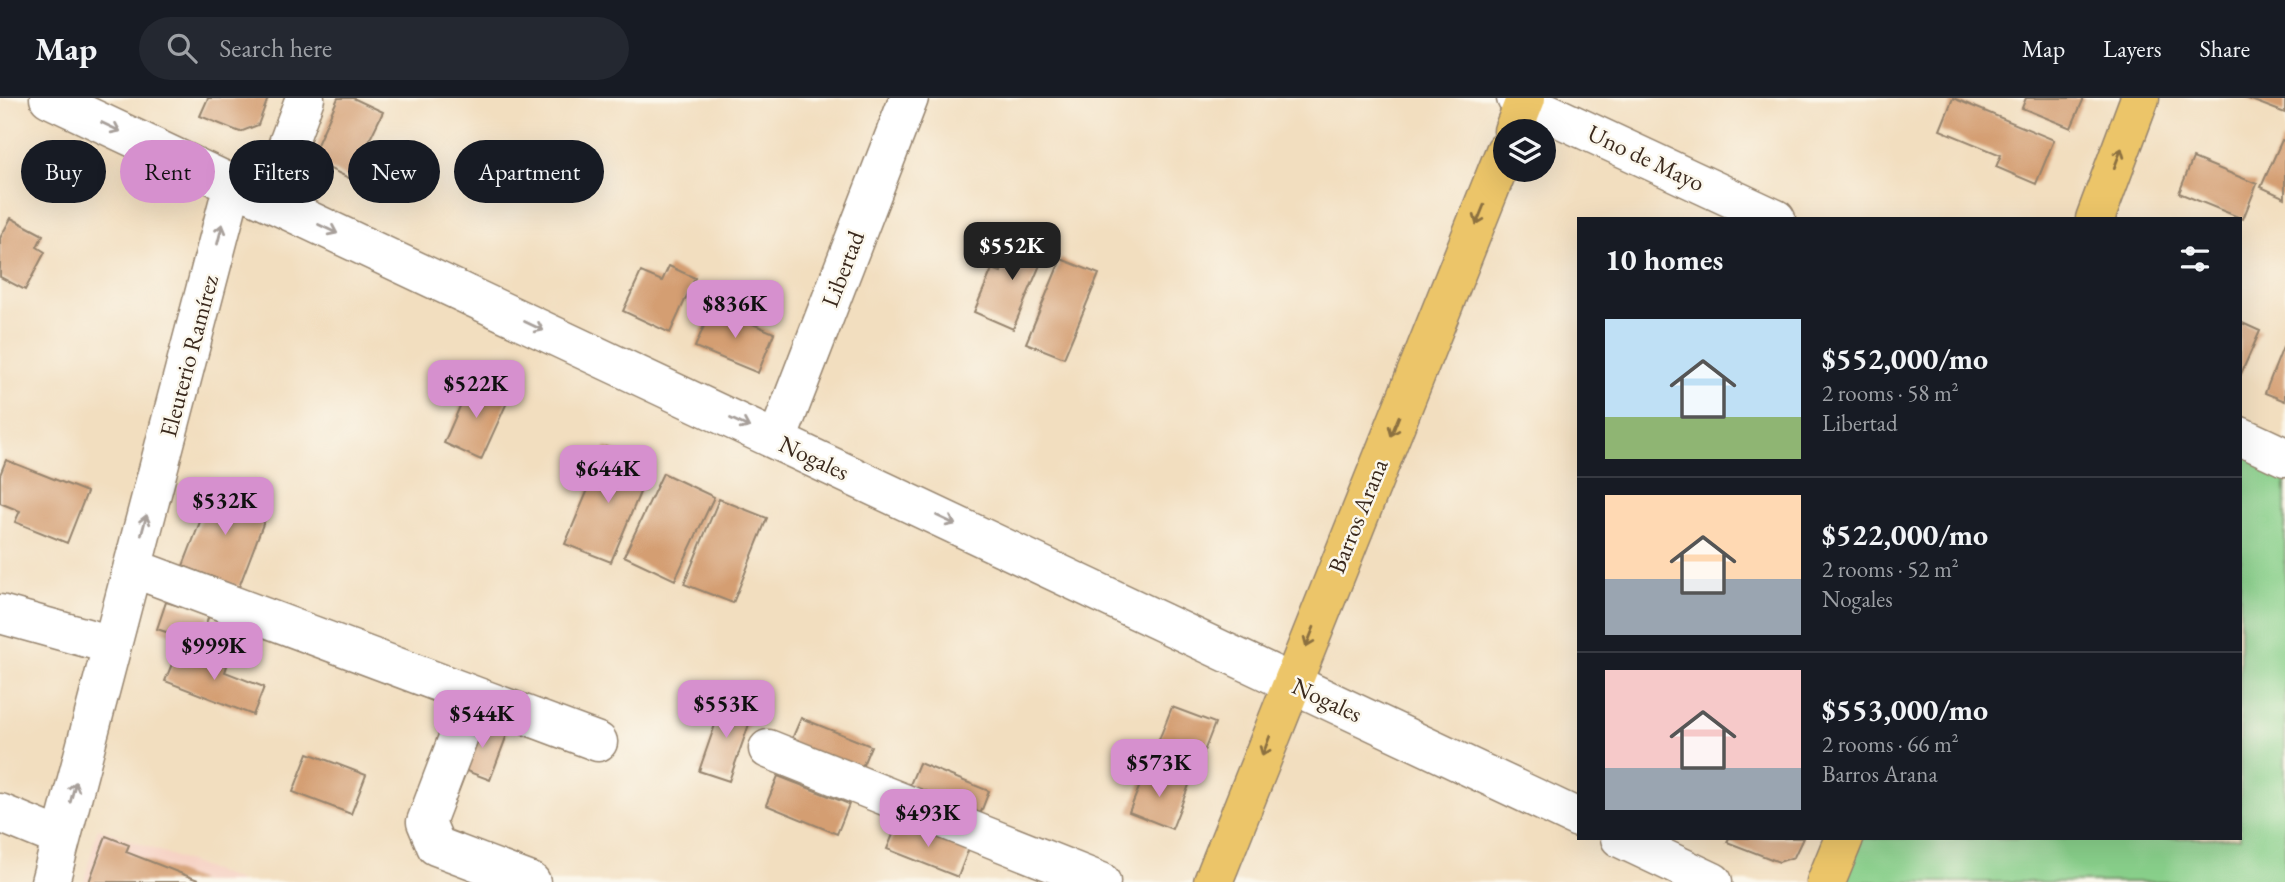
<!DOCTYPE html>
<html lang="en">
<head>
<meta charset="utf-8">
<style>
	body { margin:0; font-family:"EB Garamond",serif; background:#242831; color:#f1f3f6; height:100vh; display:flex; flex-direction:column; font-size:26px; white-space:nowrap }
	* { box-sizing:border-box; margin:0 }
	p { font-size:23px; color:#9ea1a6 }
	.icon { flex:none; width:38px; height:38px; fill:none; stroke:currentColor; stroke-width:2; stroke-linecap:round; stroke-linejoin:round }
	.map { position:relative; flex:1; overflow:hidden }
	.details { position:absolute; left:1577px; top:119px; width:665px; height:623px; display:flex; flex-direction:column; background:#171b24; border-radius:0px; box-shadow:0 7px 28px #0002 }
	.details>* { flex:none }
	.top-card { position:absolute; left:21px; top:42px; width:665px; height:63px; display:flex; gap:14px }
	.controls { position:absolute; left:1493px; top:21px; display:grid; gap:14px }
	.controls a { display:grid; place-items:center; width:63px; height:63px; border-radius:50%; background:#171b24; box-shadow:0 7px 28px #0002; font-size:35px }
	.price { position:absolute; translate:-50% -60px; padding:0 16px; border-radius:14px; background:#d690ce; color:#111; font-size:23px; line-height:46px; filter:drop-shadow(0 2px 4px #0008) }
	.price::after { content:''; position:absolute; left:50%; top:42px; width:21px; height:16px; margin-left:-10px; background:inherit; clip-path:polygon(0 0,100% 0,50% 100%) }
	.price.on { background:#222; color:#fff }
	ul { padding:0; list-style:none }
	li { display:flex; align-items:center; gap:21px; height:175px; padding:0 28px }
	li+li { border-top:2px solid #363941 }
	li span { display:grid; place-items:center; flex:none; width:196px; height:140px; border-radius:0px; color:#555 }
	li>.icon { margin-inline-start:auto }
	span .icon { width:84px; height:84px; fill:#fffc; stroke-width:1 }
	li b { font-size:30px }
	h2 { display:flex; justify-content:space-between; align-items:center; height:84px; padding:0 28px; font-size:30px }
	.chip { padding:0 24px; border-radius:32px; background:#171b24; box-shadow:0 7px 28px #0002; font-size:24px; line-height:63px }
	.chip.on { background:#d690ce; color:#111 }
	header { display:flex; align-items:center; gap:42px; box-sizing:border-box; height:98px; padding:0 35px; background:#171b24; border-bottom:2px solid #363941 }
	header strong { font-size:33px }
	nav { display:flex; gap:38px; margin-inline-start:auto; font-size:24px }
	.search { width:490px; height:63px; background:#242831; display:flex; align-items:center; gap:18px; box-sizing:border-box; padding:0 24px; border-radius:38px; color:#9ea1a6; font-size:26px }
	.map>svg:first-child { display:block }
	.built { fill:#f6d2c4 }
	.green { fill:#88cf8a; stroke:#627c54; stroke-width:2 }
	.building { fill:#d49e72 }
	.lines { fill:none; stroke-linecap:round; stroke-linejoin:round }
	.minor-casing { stroke:#96846e; stroke-width:41 }
	.major-casing { stroke:#96846e; stroke-width:41 }
	.minor { stroke:#fff; stroke-width:38 }
	.major { stroke:#ecc569; stroke-width:38 }
	.oneway { stroke:#a79f9a }
	.oneway2 { stroke:#8b7040 }
	.labels { text-anchor:middle; stroke-width:5; stroke-linejoin:round; paint-order:stroke }
	.street-label { font-size:24px; fill:#3b2a1e; stroke:#fbf7ec }
</style>
</head>
<body>
<header>
<strong>Map</strong>
<div class="search"><svg class="icon" aria-label="search" viewBox="0 0 24 24"><circle cx="10" cy="10" r="6"/><path d="M15 15l6 6"/></svg>Search here</div>
<nav><a>Map</a><a>Layers</a><a>Share</a></nav>
</header>
<div class="map">
<svg width="2285" height="784" viewBox="0 0 2285 784">
	<rect width="100%" height="100%" fill="#fbf7ec"/>
	<filter id="ink" filterUnits="userSpaceOnUse"><feTurbulence type="fractalNoise" baseFrequency=".0143" numOctaves="2"/><feDisplacementMap in="SourceGraphic" scale="14" xChannelSelector="R" yChannelSelector="G"/><feConvolveMatrix kernelMatrix="1 2 1 2 8 2 1 2 1" color-interpolation-filters="sRGB"/></filter>
	<filter id="wash" filterUnits="userSpaceOnUse"><feTurbulence type="fractalNoise" baseFrequency=".00686" numOctaves="4" result="noise"/><feDisplacementMap in="SourceGraphic" scale="28" xChannelSelector="R" yChannelSelector="G"/><feGaussianBlur stdDeviation="1.57" result="paint"/><feColorMatrix in="noise" values="0 0 0 0 0 0 0 0 0 0 0 0 0 0 0 0 0 1.4 0 .05"/><feComposite in="paint" operator="in"/></filter>
	<g filter="url(#wash)">
		<rect width="100%" height="100%" fill="#f2debf"/>
		<path class="built" d="M98,730L242,784H84Z"/>
		<path class="green" d="M2240,346L2285,368V784H1831L1848,740H2240Z"/>
		<g id="blocks">
			<path class="building" d="M208,0H268L258,27L240,34L200,18Z
				M338,0H353L383,14L366,49L374,53L359,85L322,67L315,51Z
				M1953,0L2054,42L2036,86L1996,69L2001,57L1940,32Z
				M2026,0H2084L2071,30L2022,10Z
				M2246,0H2285V15Z
				M2282,42L2285,43V100L2261,89Z
				M2193,60L2257,86L2243,121L2179,95Z
				M11,120L43,137L37,149L45,154L25,192L0,179V140Z
				M1017,135L1048,148L1013,231L974,214L992,171L1001,174Z
				M1061,161L1099,176L1064,260L1026,245Z
				M669,168L695,180L670,235L623,213L641,174L662,183Z
				M712,209L774,235L758,275L695,249Z
				M2240,224L2260,233L2240,278Z
				M2285,244V303L2265,295Z
				M471,283L509,300L481,362L444,345Z
				M606,349L651,368L611,464L565,446Z
				M6,362L87,394L67,445L15,424L20,413L0,405V377Z
				M663,375L714,399L675,482L624,458Z
				M215,385L245,396L241,408L266,418L239,489L183,468Z
				M719,401L767,420L733,505L684,486Z
				M166,504L209,517L200,545L157,531Z
				M185,552L227,568L225,574L264,589L253,617L165,583L174,561L181,564Z
				M724,601L754,612L729,683L699,673Z
				M1172,609L1215,625L1198,669L1155,652Z
				M801,620L871,648L859,676L789,648Z
				M475,621L508,634L490,682L456,669Z
				M308,655L366,677L351,716L293,694Z
				M919,665L989,693L978,722L907,694Z
				M1147,670L1189,687L1172,731L1129,714Z
				M778,678L849,706L837,736L766,707Z
				M899,722L969,750L958,779L887,751Z
				M106,738L129,747L126,754L203,784H89Z
				M1729,740H1803L1794,759L1779,764L1727,744Z"/>
		</g>
	</g>
	<g filter="url(#ink)">
		<use href="#blocks" fill-opacity="0" stroke="#96846e" stroke-width="2"/>
		<g class="lines">
			<g class="minor-casing">
				<path id="minor" d="M49,0L1578,720
					M1516,0L1776,121
					M267,102L305,0
					M2240,338L2285,359
					M777,342L909,0
					M133,470L598,644
					M0,516L112,547
					M474,598L426,724L436,748L531,784
					M768,651L1101,784
					M0,715L61,740
					M1620,740L1713,784
					M50,784L233,86"/>
			</g>
			<g class="major-casing">
				<path id="major" d="M1513,33L1526,0
					M2095,121L2140,0
					M1213,784L1505,53
					M1826,784L1844,740"/>
			</g>
			<use href="#minor" class="minor"/>
			<use href="#major" class="major"/>
		</g>
		<defs><path id="oneway-shaft" d="M-6 0H5M1.5-3L5.5 0L1.5 3" fill="none" stroke-width="1.6" stroke-linecap="round" stroke-linejoin="round" transform="scale(1.75)"/></defs>
		<g class="oneway">
			<use href="#oneway-shaft" transform="translate(111 29) rotate(25)"/>
			<use href="#oneway-shaft" transform="translate(328 131) rotate(25)"/>
			<use href="#oneway-shaft" transform="translate(220 136) rotate(-76)"/>
			<use href="#oneway-shaft" transform="translate(534 228) rotate(25)"/>
			<use href="#oneway-shaft" transform="translate(740 325) rotate(25)"/>
			<use href="#oneway-shaft" transform="translate(946 422) rotate(25)"/>
			<use href="#oneway-shaft" transform="translate(144 427) rotate(-75)"/>
			<use href="#oneway-shaft" transform="translate(73 694) rotate(-75)"/>
		</g>
		<g class="oneway2">
			<use href="#oneway-shaft" transform="translate(2118 60) rotate(-69)"/>
			<use href="#oneway-shaft" transform="translate(1480 117) rotate(112)"/>
			<use href="#oneway-shaft" transform="translate(1395 328) rotate(112)"/>
			<use href="#oneway-shaft" transform="translate(1310 539) rotate(112)"/>
			<use href="#oneway-shaft" transform="translate(1266 648) rotate(111)"/>
		</g>
	</g>
	<g class="labels">
		<g class="street-label">
			<text transform="translate(1646 60) rotate(25)" y="8">Uno de Mayo</text>
			<text transform="translate(843 171) rotate(-69)" y="8">Libertad</text>
			<text transform="translate(189 258) rotate(-75)" y="8">Eleuterio Ramírez</text>
			<text transform="translate(814 360) rotate(25)" y="8">Nogales</text>
			<text transform="translate(1358 418) rotate(-68)" y="8">Barros Arana</text>
			<text transform="translate(1327 602) rotate(25)" y="8">Nogales</text>
		</g>
	</g>
</svg>
<div class="controls">
<a><svg class="icon" aria-label="layers" viewBox="0 0 24 24"><path d="M12 4l9 5-9 5-9-5zM3 14l9 5 9-5"/></svg></a>
</div>
<b class="price on" style="left:1012px;top:184px">$552K</b>
<b class="price" style="left:735px;top:242px">$836K</b>
<b class="price" style="left:476px;top:322px">$522K</b>
<b class="price" style="left:608px;top:407px">$644K</b>
<b class="price" style="left:225px;top:439px">$532K</b>
<b class="price" style="left:214px;top:584px">$999K</b>
<b class="price" style="left:726px;top:642px">$553K</b>
<b class="price" style="left:482px;top:652px">$544K</b>
<b class="price" style="left:1159px;top:701px">$573K</b>
<b class="price" style="left:928px;top:751px">$493K</b>
<div class="top-card">
<a class="chip">Buy</a>
<a class="chip on">Rent</a>
<a class="chip">Filters</a>
<a class="chip">New</a>
<a class="chip">Apartment</a>
</div>
<section class="details">
<h2>10 homes<svg class="icon" aria-label="filters" viewBox="0 0 24 24"><path d="M4 7h16M4 17h16"/><circle cx="9" cy="7" r="2"/><circle cx="15" cy="17" r="2"/></svg></h2>
<ul>
<li><span style="background:linear-gradient(#bfe0f5 70%,#8fb573 0)"><svg class="icon" aria-label="home" viewBox="0 0 24 24"><path d="M3 11l9-7 9 7M6 9v11h12V9"/></svg></span><div><b>$552,000/mo</b><p>2 rooms · 58 m²</p><p>Libertad</p></div></li>
<li><span style="background:linear-gradient(#ffd9b3 60%,#9aa5b1 0)"><svg class="icon" aria-label="home" viewBox="0 0 24 24"><path d="M3 11l9-7 9 7M6 9v11h12V9"/></svg></span><div><b>$522,000/mo</b><p>2 rooms · 52 m²</p><p>Nogales</p></div></li>
<li><span style="background:linear-gradient(#f6c9c9 70%,#9aa5b1 0)"><svg class="icon" aria-label="home" viewBox="0 0 24 24"><path d="M3 11l9-7 9 7M6 9v11h12V9"/></svg></span><div><b>$553,000/mo</b><p>2 rooms · 66 m²</p><p>Barros Arana</p></div></li>
</ul>
</section>
</div>
</body>
</html>
